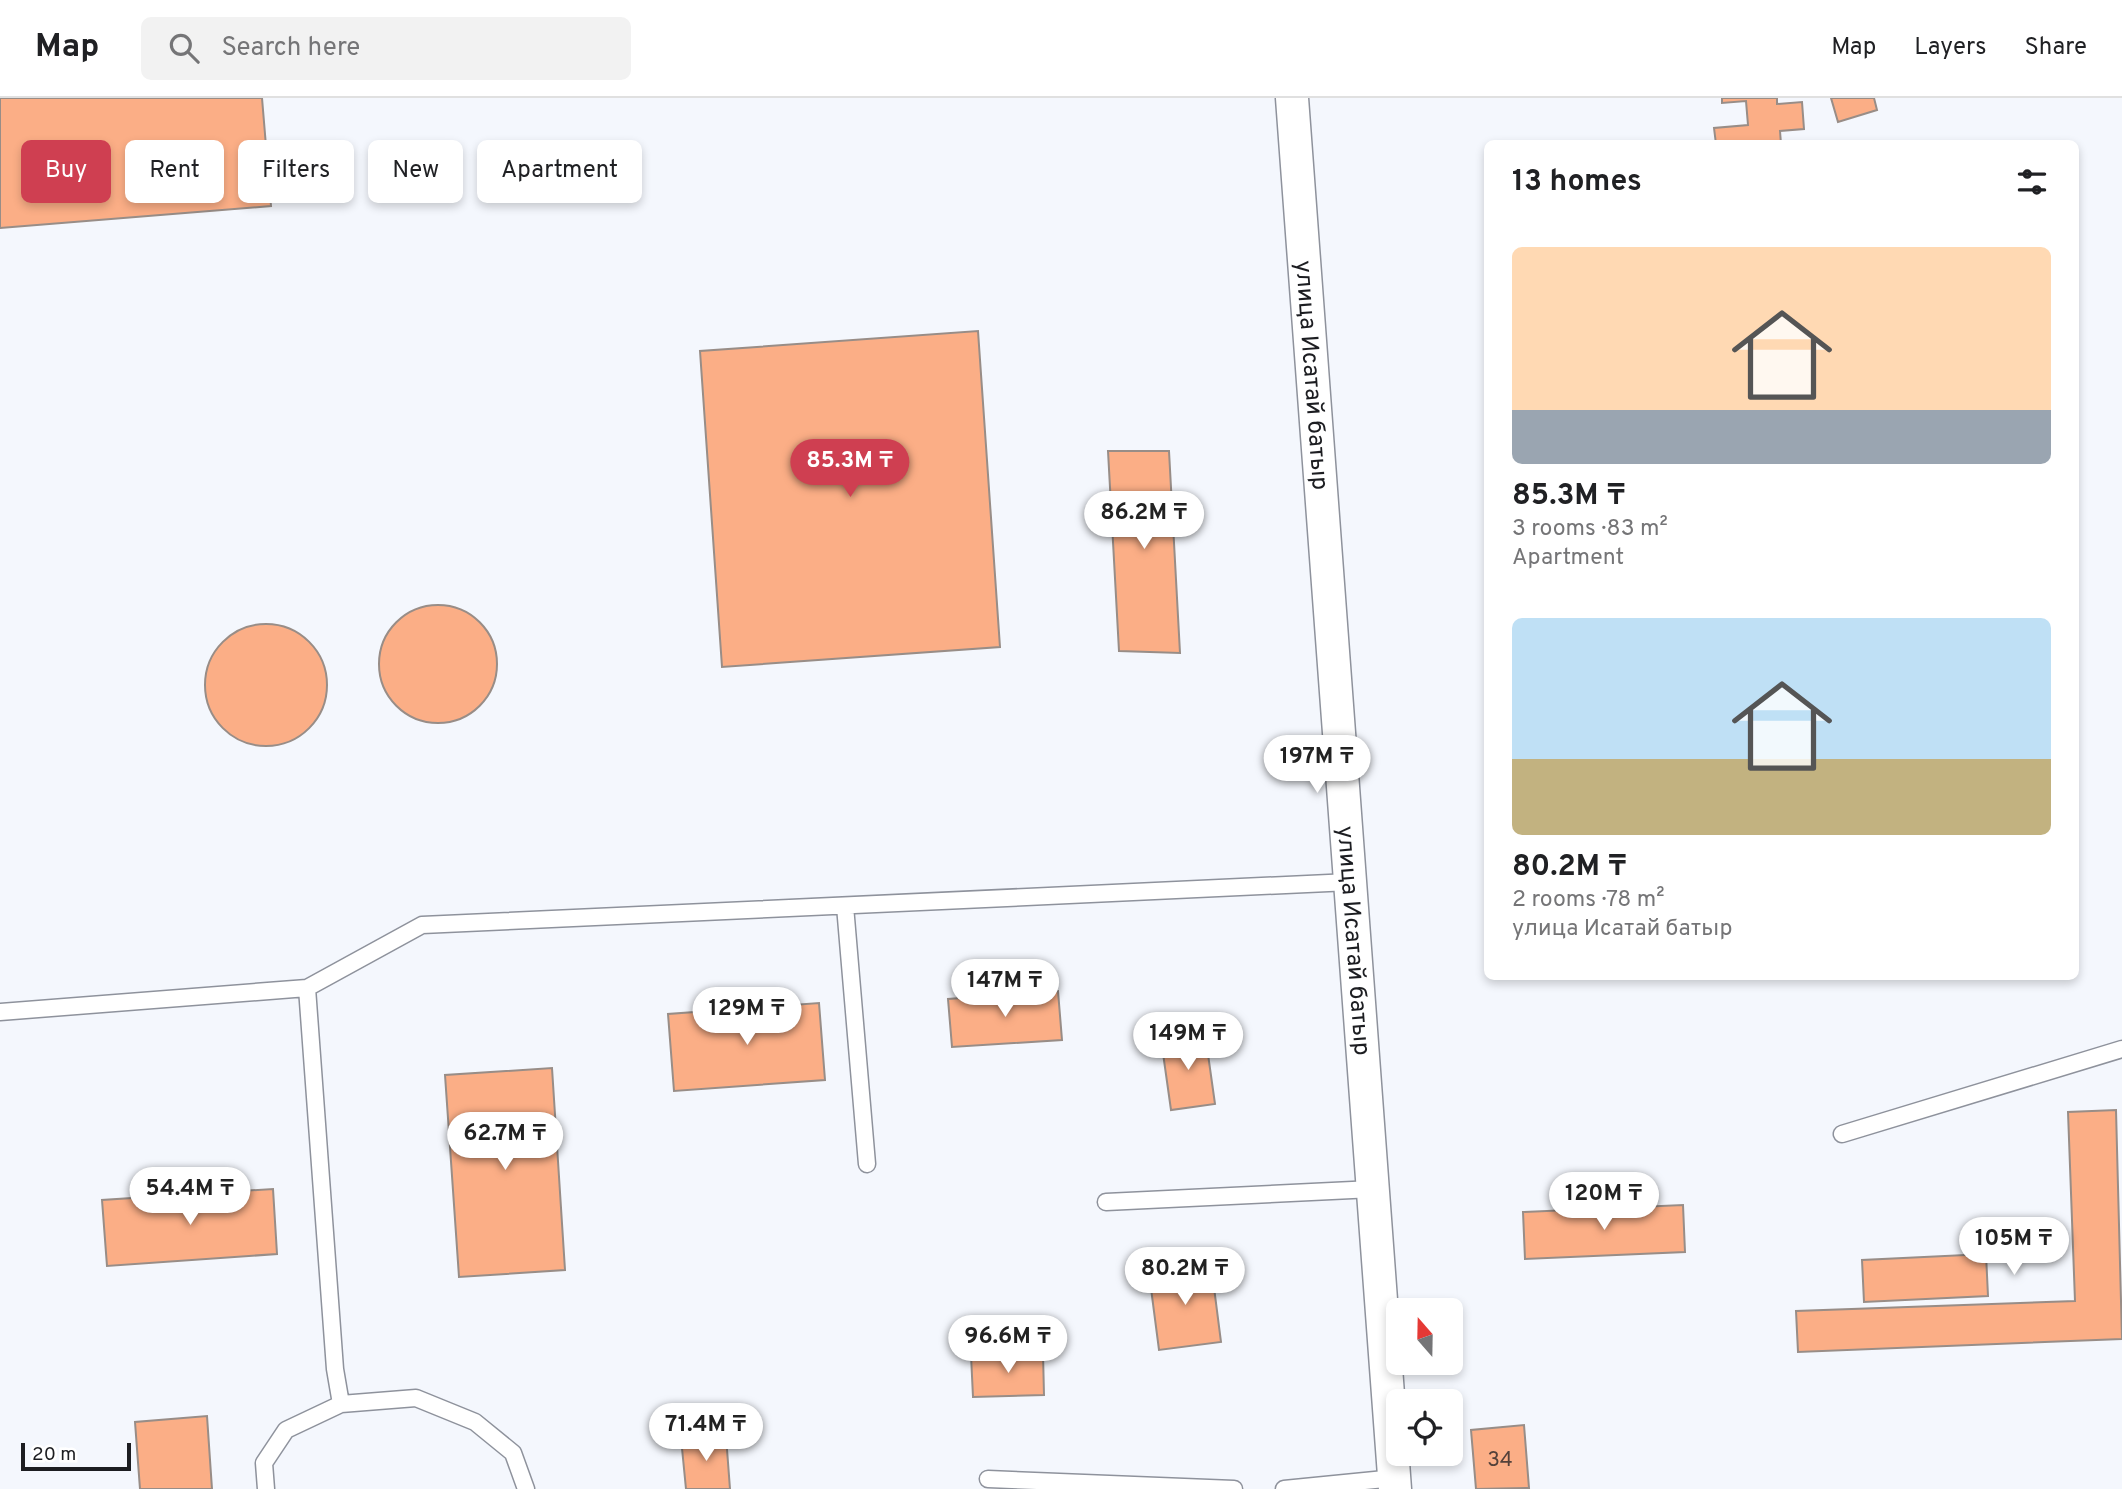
<!DOCTYPE html>
<html lang="en">
<head>
<meta charset="utf-8">
<style>
	body { margin:0; font-family:Overpass,sans-serif; background:#f2f2f2; color:#202124; height:100vh; display:flex; flex-direction:column; font-size:26px; white-space:nowrap }
	* { box-sizing:border-box; margin:0 }
	p { font-size:23px; color:#757577 }
	.icon { flex:none; width:38px; height:38px; fill:none; stroke:currentColor; stroke-width:2; stroke-linecap:round; stroke-linejoin:round }
	.map { position:relative; flex:1; overflow:hidden }
	.details { position:absolute; left:1484px; top:42px; width:595px; height:840px; display:flex; flex-direction:column; background:#fff; border-radius:10px; box-shadow:0 4px 10px #0003 }
	.details>* { flex:none }
	.hud { position:absolute; left:21px; top:42px; width:665px; height:63px; display:flex; gap:14px }
	.needle { width:46px; rotate:340deg }
	.tools { position:absolute; left:1386px; top:1200px; display:grid; gap:14px }
	.tools a { display:grid; place-items:center; width:77px; height:77px; border-radius:10px; background:#fff; box-shadow:0 4px 10px #0003; font-size:35px }
	.scale { position:absolute; left:21px; bottom:18px; width:110px; box-sizing:border-box; padding-left:7px; border:4px solid #1c1d21; border-top:0; font-size:19px; line-height:24px; white-space:nowrap; color:#1c1d21; -webkit-text-stroke:5px #fff; paint-order:stroke }
	.price { position:absolute; translate:-50% -60px; padding:0 16px; border-radius:24px; background:#fff; color:#222; font-size:23px; line-height:46px; filter:drop-shadow(0 2px 4px #0008) }
	.price::after { content:''; position:absolute; left:50%; top:42px; width:21px; height:16px; margin-left:-10px; background:inherit; clip-path:polygon(0 0,100% 0,50% 100%) }
	.price.current { background:#cf3f51; color:#fff }
	ul { padding:0; list-style:none }
	li { display:grid; align-content:center; gap:14px; height:371px; padding:0 28px }
	li span { display:grid; place-items:center; height:217px; border-radius:10px; color:#555 }
	li>.icon { margin-inline-start:auto }
	span .icon { width:126px; height:126px; fill:#fffc; stroke-width:1 }
	li b { font-size:30px }
	h2 { display:flex; justify-content:space-between; align-items:center; height:84px; padding:0 28px; font-size:30px }
	.chip { padding:0 24px; border-radius:10px; background:#fff; box-shadow:0 4px 10px #0003; font-size:24px; line-height:63px }
	.chip.current { background:#cf3f51; color:#fff }
	header { display:flex; align-items:center; gap:42px; box-sizing:border-box; height:98px; padding:0 35px; background:#fff; border-bottom:2px solid #e0e0e0 }
	header strong { font-size:33px }
	nav { display:flex; gap:38px; margin-inline-start:auto; font-size:24px }
	.search { width:490px; height:63px; background:#f2f2f2; display:flex; align-items:center; gap:18px; box-sizing:border-box; padding:0 24px; border-radius:10px; color:#757577; font-size:26px }
	.map>svg:first-child { display:block }
	.building { fill:#fbae86; stroke:#988d87; stroke-width:2 }
	.lines { fill:none; stroke-linecap:round; stroke-linejoin:round }
	.service-casing { stroke:#8e929c; stroke-width:19 }
	.minor-casing { stroke:#8e929c; stroke-width:35 }
	.service { stroke:#fff; stroke-width:16 }
	.minor { stroke:#fff; stroke-width:32 }
	.labels { text-anchor:middle; stroke-width:7; stroke-linejoin:round; paint-order:stroke }
	.number-label { font-size:21px; fill:#54413a }
	.street-label { font-size:24px; fill:#1c1d21; stroke:#fff }
</style>
</head>
<body>
<header>
<strong>Map</strong>
<div class="search"><svg class="icon" aria-label="search" viewBox="0 0 24 24"><circle cx="10" cy="10" r="6"/><path d="M15 15l6 6"/></svg>Search here</div>
<nav><a>Map</a><a>Layers</a><a>Share</a></nav>
</header>
<div class="map">
<svg width="2122" height="1391" viewBox="0 0 2122 1391">
	<rect width="100%" height="100%" fill="#f4f7fd"/>
	<path class="building" d="M0,0H262L271,108L0,130Z
		M1722,0H1777V6L1802,4L1804,31L1780,33L1781,46H1716L1714,30L1748,27L1746,3L1722,5Z
		M1831,0H1874L1877,12L1838,24Z
		M978,233L1000,549L722,569L700,253Z
		M1108,353H1169L1180,555L1119,553Z
		M379 566a59 59 0 1 1 118 0a59 59 0 1 1-118 0Z
		M205 587a61 61 0 1 1 122 0a61 61 0 1 1-122 0Z
		M1058,893L1062,942L952,949L948,901Z
		M819,905L825,982L674,993L668,916Z
		M1205,935L1215,1006L1171,1012L1161,941Z
		M552,970L565,1172L459,1179L445,977Z
		M2116,1012L2122,1241L1798,1254L1796,1213L2075,1203L2068,1014Z
		M273,1091L277,1156L107,1168L102,1102Z
		M1683,1107L1685,1154L1525,1161L1523,1114Z
		M1986,1156L1988,1198L1864,1204L1862,1162Z
		M1211,1166L1221,1244L1159,1252L1149,1175Z
		M1043,1255L1044,1297L973,1299L971,1257Z
		M207,1318L212,1391H140L135,1324Z
		M1524,1327L1529,1390L1476,1391L1471,1332Z
		M726,1338L730,1391H686L681,1340Z"/>
	<g class="lines">
		<g class="service-casing">
			<path id="service" d="M845,808L867,1066
				M307,890L335,1271L341,1306L416,1300L475,1324L513,1355L526,1391
				M0,914L307,890L422,827L1350,784
				M1842,1036L2122,951
				M1106,1104L1373,1091
				M988,1381L1234,1391
				M266,1391L264,1365L286,1332L341,1306
				M1284,1391L1395,1380"/>
		</g>
		<g class="minor-casing">
			<g id="minor">
				<path id="s1" d="M1292,0L1395,1391"/>
			</g>
		</g>
		<use href="#service" class="service"/>
		<use href="#minor" class="minor"/>
	</g>
	<g class="labels">
		<g class="number-label">
			<text x="1500" y="1368">34</text>
		</g>
		<g class="street-label">
			<text dy="8" stroke="none"><textPath href="#s1" startOffset="278">улица Исатай батыр</textPath></text>
			<text dy="8" stroke="none"><textPath href="#s1" startOffset="845">улица Исатай батыр</textPath></text>
		</g>
	</g>
</svg>
<div class="tools">
<a><svg class="needle" viewBox="-14 -14 28 28"><path d="M0-13l5 13h-10z" fill="#e53935"/><path d="M0 13l5-13h-10z" fill="#757577"/></svg></a>
<a><svg class="icon" aria-label="locate" viewBox="0 0 24 24"><circle cx="12" cy="12" r="6"/><path d="M12 2v4M12 18v4M2 12h4M18 12h4"/></svg></a>
</div>
<div class="scale">20 m</div>
<b class="price current" style="left:850px;top:401px">85.3M ₸</b>
<b class="price" style="left:1144px;top:453px">86.2M ₸</b>
<b class="price" style="left:1317px;top:697px">197M ₸</b>
<b class="price" style="left:1005px;top:921px">147M ₸</b>
<b class="price" style="left:747px;top:949px">129M ₸</b>
<b class="price" style="left:1188px;top:974px">149M ₸</b>
<b class="price" style="left:505px;top:1074px">62.7M ₸</b>
<b class="price" style="left:190px;top:1129px">54.4M ₸</b>
<b class="price" style="left:1604px;top:1134px">120M ₸</b>
<b class="price" style="left:2014px;top:1179px">105M ₸</b>
<b class="price" style="left:1185px;top:1209px">80.2M ₸</b>
<b class="price" style="left:1008px;top:1277px">96.6M ₸</b>
<b class="price" style="left:706px;top:1365px">71.4M ₸</b>
<div class="hud">
<a class="chip current">Buy</a>
<a class="chip">Rent</a>
<a class="chip">Filters</a>
<a class="chip">New</a>
<a class="chip">Apartment</a>
</div>
<section class="details">
<h2>13 homes<svg class="icon" aria-label="filters" viewBox="0 0 24 24"><path d="M4 7h16M4 17h16"/><circle cx="9" cy="7" r="2"/><circle cx="15" cy="17" r="2"/></svg></h2>
<ul>
<li><span style="background:linear-gradient(#ffd9b3 75%,#9aa5b1 0)"><svg class="icon" aria-label="home" viewBox="0 0 24 24"><path d="M3 11l9-7 9 7M6 9v11h12V9"/></svg></span><div><b>85.3M ₸</b><p>3 rooms · 83 m²</p><p>Apartment</p></div></li>
<li><span style="background:linear-gradient(#bfe0f5 65%,#c2b280 0)"><svg class="icon" aria-label="home" viewBox="0 0 24 24"><path d="M3 11l9-7 9 7M6 9v11h12V9"/></svg></span><div><b>80.2M ₸</b><p>2 rooms · 78 m²</p><p>улица Исатай батыр</p></div></li>
</ul>
</section>
</div>
</body>
</html>
